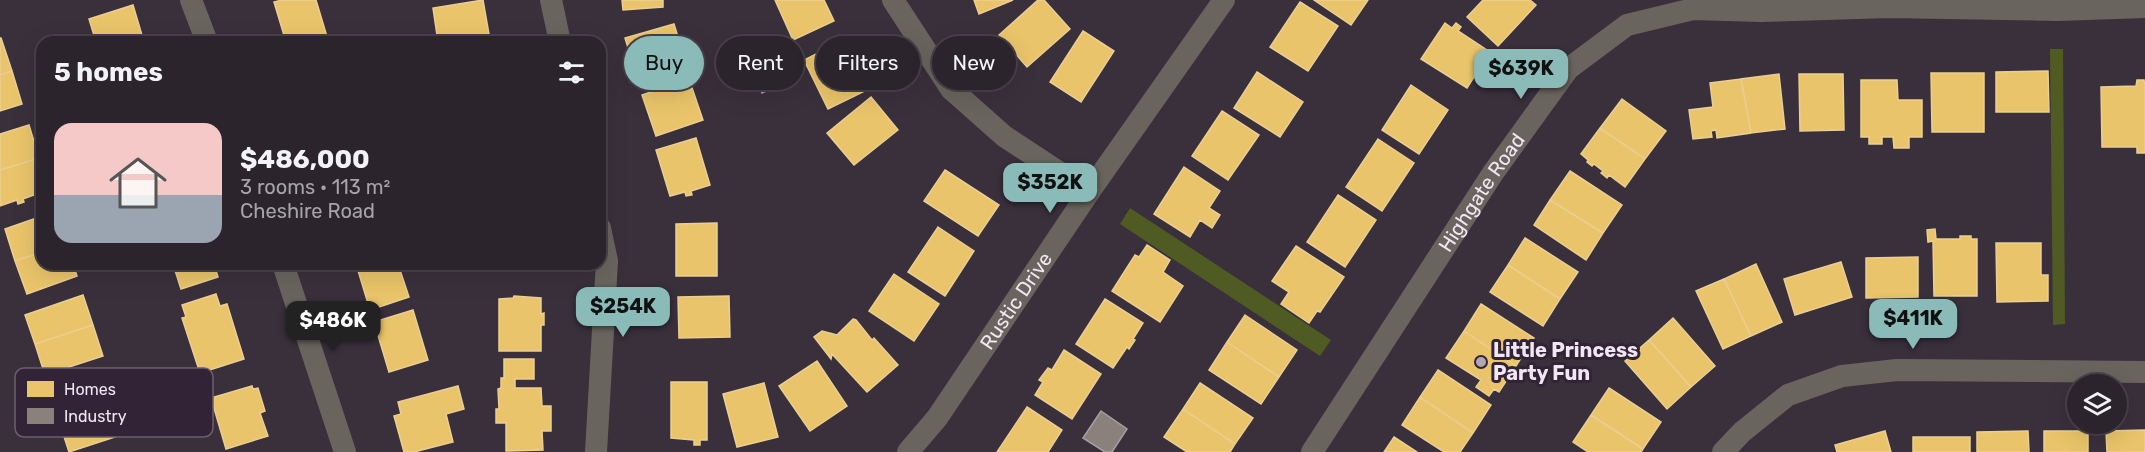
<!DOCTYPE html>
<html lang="en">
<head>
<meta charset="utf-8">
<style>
	body { margin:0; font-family:Rubik,sans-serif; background:#383039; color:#f1f3f6; height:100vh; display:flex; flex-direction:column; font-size:22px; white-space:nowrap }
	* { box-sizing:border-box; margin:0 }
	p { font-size:20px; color:#a6a4aa }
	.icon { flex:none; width:33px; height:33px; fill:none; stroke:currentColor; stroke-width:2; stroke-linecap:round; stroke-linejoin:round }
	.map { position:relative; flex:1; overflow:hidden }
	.sheet { position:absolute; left:36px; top:36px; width:570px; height:234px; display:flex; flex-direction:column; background:#2c242d; border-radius:18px; box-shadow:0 6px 24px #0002,0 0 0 2px #484149 }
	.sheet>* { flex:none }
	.top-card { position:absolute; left:624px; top:36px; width:570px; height:54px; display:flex; gap:12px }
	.controls { position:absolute; left:2067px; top:374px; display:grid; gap:12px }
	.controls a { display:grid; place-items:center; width:60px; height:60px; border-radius:50%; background:#2c242d; box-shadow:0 6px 24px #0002,0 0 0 2px #484149; font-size:30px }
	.price { position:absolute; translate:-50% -51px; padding:0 14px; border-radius:12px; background:#8bbbb9; color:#111; font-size:20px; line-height:39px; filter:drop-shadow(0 2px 3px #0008) }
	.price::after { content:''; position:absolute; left:50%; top:36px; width:18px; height:14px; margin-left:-9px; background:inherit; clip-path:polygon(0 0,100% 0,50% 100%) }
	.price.active { background:#222; color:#fff }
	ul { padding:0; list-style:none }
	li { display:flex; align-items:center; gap:18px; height:150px; padding:0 18px }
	li span { display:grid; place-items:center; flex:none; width:168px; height:120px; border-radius:18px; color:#555 }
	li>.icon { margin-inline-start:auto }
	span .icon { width:72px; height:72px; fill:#fffc; stroke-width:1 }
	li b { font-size:26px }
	h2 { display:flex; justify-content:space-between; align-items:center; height:72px; padding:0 18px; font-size:26px }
	.pill { padding:0 21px; border-radius:27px; background:#2c242d; box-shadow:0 6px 24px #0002,0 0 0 2px #484149; font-size:21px; line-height:54px }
	.pill.active { background:#8bbbb9; color:#111 }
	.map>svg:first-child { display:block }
	.green { fill:#505b23 }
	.homes { fill:#e9c46a; stroke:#ebce93; stroke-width:1.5 }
	.industry { fill:#8a817c; stroke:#a99fa0; stroke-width:1.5 }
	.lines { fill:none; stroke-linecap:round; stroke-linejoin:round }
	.street { stroke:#69655e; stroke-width:22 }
	.poi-dot { fill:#b1a6b3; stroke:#332336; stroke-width:2 }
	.labels { text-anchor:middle; stroke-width:6; stroke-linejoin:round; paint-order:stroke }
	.street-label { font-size:20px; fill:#f1e6f3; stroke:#332336 }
	.poi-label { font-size:20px; font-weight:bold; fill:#f1e6f3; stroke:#332336; text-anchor:start }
	.key { fill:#332336; stroke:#6c5e6f; stroke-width:1.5 }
	.key-label { font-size:16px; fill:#f1e6f3 }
</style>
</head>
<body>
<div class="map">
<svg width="2145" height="452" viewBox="0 0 2145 452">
	<rect width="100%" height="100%" fill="#3a303c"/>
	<path class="green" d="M2050,49H2063L2065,324L2053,325Z
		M1130,208L1331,340L1320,356L1120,224Z"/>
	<path class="homes" d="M282,0H316L328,40L323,42H286L274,2Z
		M483,0L490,40L438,42L433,8Z
		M622,0H663V7L623,10Z
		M775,0H824L834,21L793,40Z
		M974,0H1013L979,14Z
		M1038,0H1044L1070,29L1027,67L999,35Z
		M1314,0H1368L1351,25Z
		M1483,0H1530L1536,5L1498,46L1467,17Z
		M1300,2L1338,26L1308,71L1270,47Z
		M133,5L144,42H96L89,19Z
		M1445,23L1452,28L1456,23L1461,27L1458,31L1490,52L1467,88L1421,59Z
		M674,24L686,63L637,77L625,38Z
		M1083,31L1114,51L1081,102L1050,82Z
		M0,38H1L12,71L0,75Z
		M844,40L851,56L853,54L859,65L856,67L867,90L828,109L804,60Z
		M12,71L22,104L0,111V75Z
		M2048,71L2049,112H1996V72Z
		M1257,72L1303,102L1280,137L1234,108Z
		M1931,73H1984V132H1932Z
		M1779,74L1785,129L1751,133L1741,79Z
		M1799,74H1843L1844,130L1800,131Z
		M689,79L703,120L656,136L642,95Z
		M1741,79L1751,133L1717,138L1716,130L1711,131L1712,137L1693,139L1689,110L1713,107L1710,83Z
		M1861,80H1897L1898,100H1922V137H1909V148H1894L1893,137H1882V144H1869V137H1861Z
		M2137,80H2144L2145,86V153H2137V147H2102L2101,87L2136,86Z
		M1411,85L1448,110L1419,154L1382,130Z
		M871,97L898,130L854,165L827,133Z
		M1622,99L1666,131L1645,159L1600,128Z
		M1222,111L1259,135L1228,180L1192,156Z
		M29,125L39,158L0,170V134Z
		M1600,128L1645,159L1625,187L1609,175L1607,178L1601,173L1603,171L1594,164L1592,166L1587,162L1588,160L1581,154Z
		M696,138L710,185L691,191L692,195L686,196L685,192L670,196L656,150Z
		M1378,139L1414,163L1382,211L1346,187Z
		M39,158L42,166V192L23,199L24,202L18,204L17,200L0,206V170Z
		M1184,167L1220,191L1209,208L1220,215L1212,228L1200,220L1190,237L1154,214Z
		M945,170L999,205L978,236L924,201Z
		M1570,171L1622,205L1603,233L1550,200Z
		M1338,195L1376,220L1345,267L1307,242Z
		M1550,200L1603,233L1586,260L1534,225Z
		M42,216V252L15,261L5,229Z
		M717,223V276H676V224Z
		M938,227L974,251L945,296L908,272Z
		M1935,229L1936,239H1960V236H1971V239H1977V296H1934L1933,241L1928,242L1927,230Z
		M1525,238L1578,272L1560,299L1508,265Z
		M1996,243H2041V275H2048V301L1997,302Z
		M1147,245L1170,260L1163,272L1183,286L1160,322L1112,291L1135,255L1139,257Z
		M1296,246L1344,277L1320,312L1317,311L1309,323L1281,304L1289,292L1272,281Z
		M42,252V264H73L77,276L27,294L15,261Z
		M1918,257V297L1866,298V258Z
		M1841,262L1852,297L1795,315L1784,279Z
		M173,264H214L218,277L181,289Z
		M356,264H398L409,297L370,310Z
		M1756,264L1782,322L1751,336L1724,279Z
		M1508,265L1560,299L1543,326L1490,292Z
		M894,274L939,304L914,341L869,311Z
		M1724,279L1751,336L1723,349L1696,291Z
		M216,294L220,306L227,304L244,359L200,373L182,318L186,317L182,305Z
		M83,295L93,325L35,344L25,315Z
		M514,296L541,298V314L544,313V325H541V351H499V299L513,298Z
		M729,296L730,337L679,338L678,297Z
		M1105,299L1143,323L1133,339L1135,340L1129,349L1127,347L1113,368L1076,344Z
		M1481,304L1534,338L1516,366L1464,331Z
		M413,310L428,360L389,372L374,322Z
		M1245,315L1297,350L1279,377L1227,342Z
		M1673,318L1715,366L1691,387L1649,340Z
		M853,319L856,320L872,340L874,338L898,365L867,392L832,354L831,359L814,337L822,331L837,335Z
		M93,325L103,356L69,367L70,369L65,370V368L45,375L35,344Z
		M1464,331L1516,366L1499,392L1494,389L1489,396L1476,387L1481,380L1446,358Z
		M1649,340L1691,387L1667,409L1625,361Z
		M1227,342L1279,377L1261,404L1209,370Z
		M1064,350L1101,374L1072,419L1035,395L1043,382L1039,380L1048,368L1052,370Z
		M504,359H534V379H515V388H541L542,406H551V431H542L543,450L506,451V423H496V409H499L498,389L501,388V378H504Z
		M817,361L847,406L810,431L779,386Z
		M1438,370L1491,405L1473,433L1420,397Z
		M671,382H707V440H700V445H694V440L671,438Z
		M764,383L778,437L737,447L723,394Z
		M1200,383L1253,418L1235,444L1183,409Z
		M252,386L253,389L258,388L265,411L260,413L268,436L226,449L211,398Z
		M458,386L464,409L446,414L453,442L414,452H404L394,416L401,414L398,402Z
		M1609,388L1661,422L1643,449L1591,415Z
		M1420,397L1473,433L1460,452H1444L1402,425Z
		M117,403L127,433L69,452L59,421Z
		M1027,407L1062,430L1048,452H997Z
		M1183,409L1235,444L1230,452H1187L1164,437Z
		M1591,415L1643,449L1641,452H1588L1573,442Z
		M2145,430V452H2107L2106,431Z
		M1885,431L1891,452H1837L1835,445Z
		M2028,431L2029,452H1977V432Z
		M2044,431H2088V452H2044Z
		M1394,437L1417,452H1384Z
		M1913,437H1970V452H1913Z"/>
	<path class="industry" d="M781,53L793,79L762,93L750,67Z
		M1101,411L1127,429L1112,452H1105L1083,438Z"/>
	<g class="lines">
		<g class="street">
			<path d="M191,0L207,42"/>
			<path d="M551,0L560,42"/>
			<path d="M893,0L951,89L1004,136L1089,192"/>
			<path d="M283,264L345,452"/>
			<path d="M596,452L607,261L600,228"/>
			<path id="s1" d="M908,452L937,418L1089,192L1224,0"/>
			<path id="s2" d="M1312,452L1493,173L1568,69L1627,25L1693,9L1761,11L1889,7L2057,10L2145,7"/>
			<path d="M1723,452L1742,432L1788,395L1842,376L1897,370L2145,372"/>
		</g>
	</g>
	<circle class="poi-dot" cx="1481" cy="362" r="6"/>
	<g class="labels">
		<g class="street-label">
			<text dy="7" stroke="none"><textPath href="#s2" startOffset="310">Highgate Road</textPath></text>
			<text dy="7" stroke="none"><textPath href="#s1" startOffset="186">Rustic Drive</textPath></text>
		</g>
		<g class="poi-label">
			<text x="1493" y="357">Little Princess<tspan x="1493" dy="23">Party Fun</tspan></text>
		</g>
	</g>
	<rect x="15" y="368" width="198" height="69" rx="9" class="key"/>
	<rect x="27" y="381" width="27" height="16" fill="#e9c46a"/>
	<rect x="27" y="408" width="27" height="16" fill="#8a817c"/>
	<g class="key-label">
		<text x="64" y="395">Homes</text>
		<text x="64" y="422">Industry</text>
	</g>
</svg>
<div class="controls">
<a><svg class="icon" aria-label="layers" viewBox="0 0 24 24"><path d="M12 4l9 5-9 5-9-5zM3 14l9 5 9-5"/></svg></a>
</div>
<b class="price" style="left:1521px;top:100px">$639K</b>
<b class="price" style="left:1050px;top:214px">$352K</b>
<b class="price" style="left:623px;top:338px">$254K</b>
<b class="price" style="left:1913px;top:350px">$411K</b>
<b class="price active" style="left:333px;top:352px">$486K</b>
<div class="top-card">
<a class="pill active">Buy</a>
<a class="pill">Rent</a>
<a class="pill">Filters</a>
<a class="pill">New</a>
</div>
<section class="sheet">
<h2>5 homes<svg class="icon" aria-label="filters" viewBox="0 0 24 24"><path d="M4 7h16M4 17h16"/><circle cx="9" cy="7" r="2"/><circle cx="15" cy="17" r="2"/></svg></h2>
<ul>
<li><span style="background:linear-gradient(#f6c9c9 60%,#9aa5b1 0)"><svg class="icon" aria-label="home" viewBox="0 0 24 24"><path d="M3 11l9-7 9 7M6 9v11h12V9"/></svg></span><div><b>$486,000</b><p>3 rooms · 113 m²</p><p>Cheshire Road</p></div></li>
</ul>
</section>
</div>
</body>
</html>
